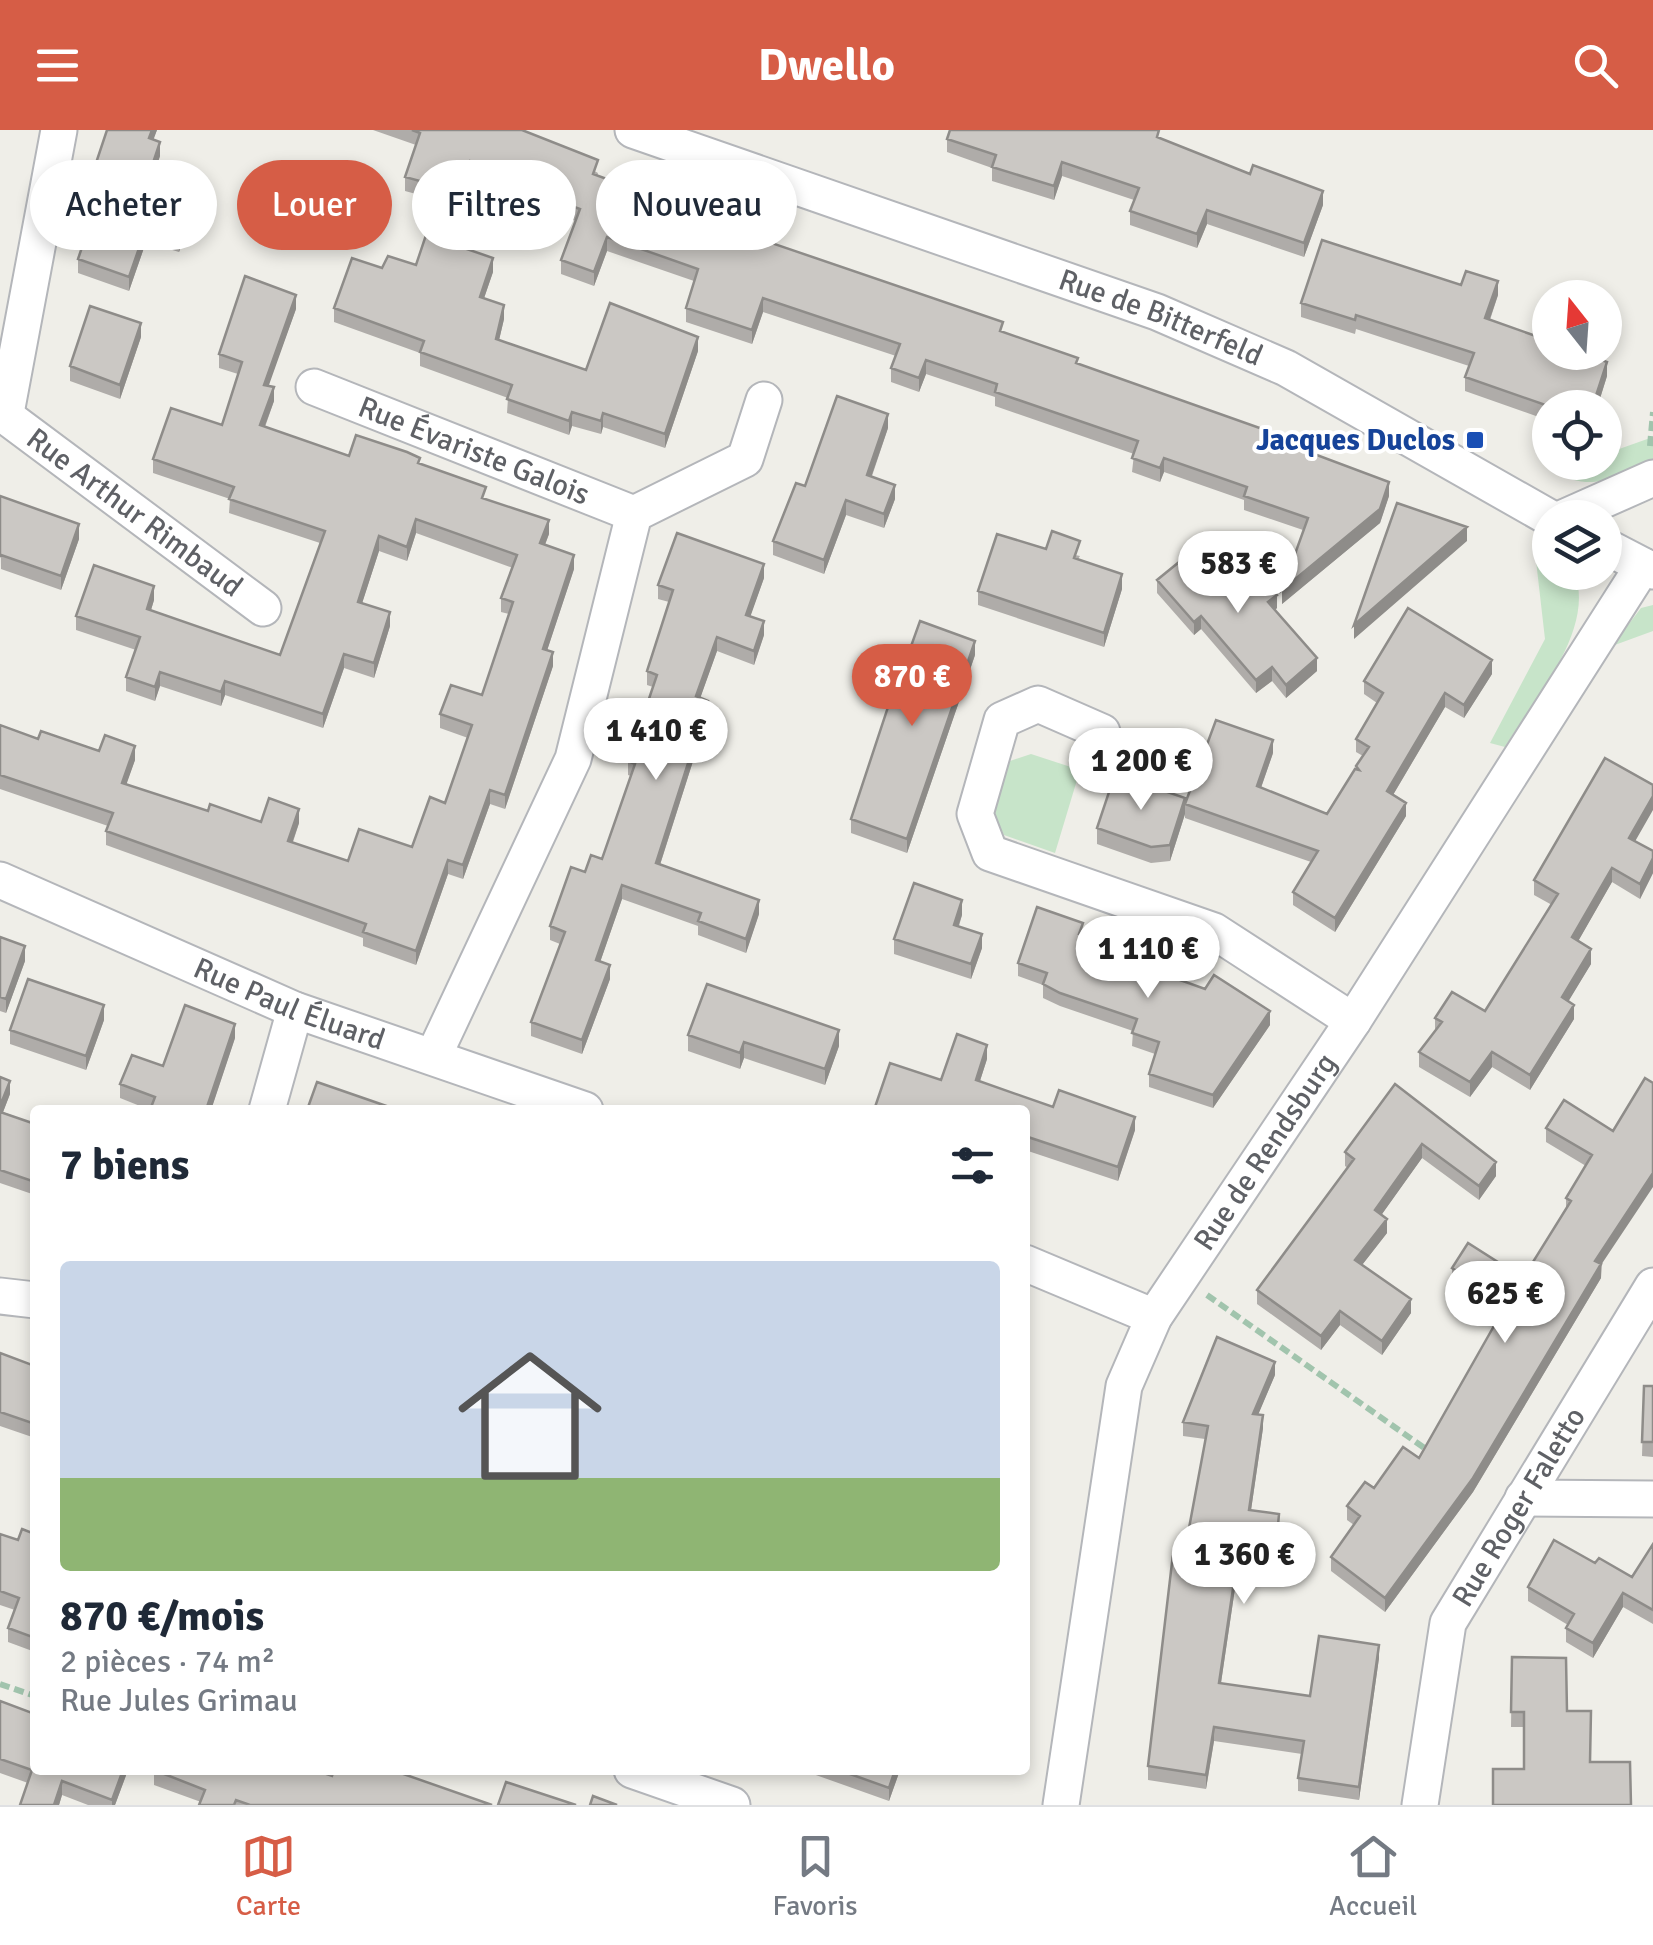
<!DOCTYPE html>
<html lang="fr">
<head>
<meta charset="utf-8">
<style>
	body { margin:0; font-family:Signika,sans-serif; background:#f2f2f3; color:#1f2937; height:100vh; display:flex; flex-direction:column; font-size:38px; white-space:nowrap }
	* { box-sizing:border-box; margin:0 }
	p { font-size:32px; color:#747a83 }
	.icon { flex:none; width:55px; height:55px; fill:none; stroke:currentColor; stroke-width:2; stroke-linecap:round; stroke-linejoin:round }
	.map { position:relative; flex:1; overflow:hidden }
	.sheet { position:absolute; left:30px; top:975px; width:1000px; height:670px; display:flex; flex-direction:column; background:#fff; border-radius:10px; box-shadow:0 5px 15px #0003 }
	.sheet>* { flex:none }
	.banner { position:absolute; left:30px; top:30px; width:1000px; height:90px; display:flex; gap:20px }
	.needle { width:65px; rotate:343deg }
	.controls { position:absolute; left:1532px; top:150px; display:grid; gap:20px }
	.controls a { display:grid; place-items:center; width:90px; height:90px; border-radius:50%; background:#fff; box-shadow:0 5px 15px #0003; font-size:50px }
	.price { position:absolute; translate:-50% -85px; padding:0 22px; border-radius:35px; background:#fff; color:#222; font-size:32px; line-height:65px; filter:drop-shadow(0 2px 5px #0008) }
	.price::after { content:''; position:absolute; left:50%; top:60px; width:30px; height:22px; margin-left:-15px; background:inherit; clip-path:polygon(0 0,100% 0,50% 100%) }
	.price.active { background:#d65d46; color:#fff }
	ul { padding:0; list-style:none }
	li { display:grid; align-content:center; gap:20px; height:530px; padding:0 30px }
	li span { display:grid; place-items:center; height:310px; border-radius:10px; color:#555 }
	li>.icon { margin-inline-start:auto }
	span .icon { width:180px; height:180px; fill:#fffc; stroke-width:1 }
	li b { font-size:42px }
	h2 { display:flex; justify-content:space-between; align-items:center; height:120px; padding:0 30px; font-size:42px }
	.pill { padding:0 35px; border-radius:45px; background:#fff; box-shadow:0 5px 15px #0003; font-size:35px; line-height:90px }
	.pill.active { background:#d65d46; color:#fff }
	header { display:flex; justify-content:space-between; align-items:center; height:130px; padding:0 30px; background:#d65d46; color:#fff; font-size:45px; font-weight:700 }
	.menu { display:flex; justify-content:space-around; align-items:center; height:140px; border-top:2px solid #e0e1e3; background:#fff; font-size:28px; color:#747a83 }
	.menu a { display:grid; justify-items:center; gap:5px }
	.menu .active { color:#d65d46 }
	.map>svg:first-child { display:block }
	.green { fill:#c7e4c9 }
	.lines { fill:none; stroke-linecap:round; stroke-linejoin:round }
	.minor-casing { stroke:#b4b6ba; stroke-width:39 }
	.path { stroke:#a1c4ad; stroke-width:6; stroke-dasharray:10 5; stroke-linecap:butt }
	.minor { stroke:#fff; stroke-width:35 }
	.wall { fill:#afaca9 }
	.shaded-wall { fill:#8e8c89 }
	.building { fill:#cbc8c4; stroke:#8e8c89; stroke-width:2.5 }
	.transit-dot { fill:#1a4fb4; stroke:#fff; stroke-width:4 }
	.labels { text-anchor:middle; stroke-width:8; stroke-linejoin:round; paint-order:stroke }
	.street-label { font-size:30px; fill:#5f6166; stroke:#fff }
	.transit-label { font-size:30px; font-weight:bold; fill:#164399; stroke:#fff; text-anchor:end }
</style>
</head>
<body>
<header><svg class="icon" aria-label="menu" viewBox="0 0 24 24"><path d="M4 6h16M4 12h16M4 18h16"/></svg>Dwello<svg class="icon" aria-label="search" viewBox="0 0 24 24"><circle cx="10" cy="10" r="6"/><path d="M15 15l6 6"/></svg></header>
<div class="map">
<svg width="1653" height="1675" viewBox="0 0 1653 1675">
	<rect width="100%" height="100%" fill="#efeee8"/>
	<path class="green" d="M1653,307V332C1613,347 1594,363 1554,342L1581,333L1605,332V324Z
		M1535,422L1550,428V442L1575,444C1595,501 1534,569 1505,617L1490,613L1545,509Z
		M1653,475V501L1612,516L1641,478Z
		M1031,624L1080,640L1055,723L1004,705L991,679L994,646L1010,631Z"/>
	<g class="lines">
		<g class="minor-casing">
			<g id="minor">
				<path id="s1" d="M633,0L1157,182L1286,238L1550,388"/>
				<path id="s2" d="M314,257L634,384"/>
				<path id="s3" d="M0,282L263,478"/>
				<path d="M6,283L59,0"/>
				<path d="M1563,388L1653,348"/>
				<path d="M1605,416L1653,441"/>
				<path d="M1102,602L1038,574L1002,590L975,684L990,723L1214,801L1353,891"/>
				<path id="s4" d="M0,750L295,880L585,980"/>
				<path d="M433,927L573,629L634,384L745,329L764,270"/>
				<path d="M267,980L295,880"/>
				<path d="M1025,1133L1154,1187"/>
				<path d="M0,1166L35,1170"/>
				<path d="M1523,1368L1653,1369"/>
				<path d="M632,1640L732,1675"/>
				<path id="s5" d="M1061,1675L1124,1256L1154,1187L1353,891L1643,436"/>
				<path id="s6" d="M1420,1675L1448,1493L1653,1156"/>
			</g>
		</g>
		<path class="path" d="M1650,316L1653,282
			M1207,1165L1430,1322
			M0,1554L35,1566"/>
		<use href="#minor" class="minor"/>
	</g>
	<path class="wall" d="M107,0H157L153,9L160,26L147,64L189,92L179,122L146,112L129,161L78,143V129L101,62L92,59V45Z
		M373,0H524V2L598,43L597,46L702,84L745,90L755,108L1003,202L1078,234L1316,325L1389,366L1380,393L1282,474L1303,400L1244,380V370L1164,342L1160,352L1132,342L1134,324L995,276V267L926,244L919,262L891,252V238L896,226L763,182L752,214L686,192V178L694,151L607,121L594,156L561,144V130L576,91L530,75V64L470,44L460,76L405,61V47L416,15Z
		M1159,8L1323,75L1304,127L1207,94L1197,118L1130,95V81L1134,70L1062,46L1054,70L992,51V38L947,22V9Z
		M416,135L493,142L484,168L504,189L499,210L586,240L698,221L665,318L603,297L601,304L572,296L569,305L507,283L508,268L420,236V223L334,192V178L382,138Z
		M1461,155L1498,165L1490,190L1607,246L1597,278H1550V291L1465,261V247L1469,236L1356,199L1355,204L1301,187V173Z
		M296,179L268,255L274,271L265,297L349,326L420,334L549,404L545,415L574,439L547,520L553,536L505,679L490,674L463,749L448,744L416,835L363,816V808L106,715V701L108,696L0,659V595L38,609L135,630L126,654L208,681L261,692L299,693L293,712L348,731L412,717L445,673L468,608L440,598V584L482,565L509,484L501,482V468L513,438L416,403L407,431L379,421L362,473L390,496L374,548L344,538L323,598L225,565L221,576L160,556L155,571L126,561V547L136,520L76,500V486L154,470L151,480L280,525L320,413L229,383L230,369L153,343V329L222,295L238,244L219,238V224Z
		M141,207L120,269L70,251V236Z
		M888,298L872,346L895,369L884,398L846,385L824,444L773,425V411L805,356Z
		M0,366L79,409L61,460L1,439Z
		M1046,419L1080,426L1078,429L1122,459L1104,517L978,475V461Z
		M764,448L750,486L764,505L754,535L717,521L700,568L708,584L660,735L759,784L746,823L698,805V796L622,769L600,832L610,849L582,924L531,906V892L560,814L550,810V796L585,742L602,729L631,646L628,645V631L653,557L647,555V541L669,472L658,469V455Z
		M1157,450L1237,457L1277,478L1275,480L1317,541L1286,568L1272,551L1256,563L1201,499L1194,505L1157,463Z
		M975,525L907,723L851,703V689L888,578L883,577V563Z
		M1492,544L1464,588L1445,577L1393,665L1406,686L1335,802L1293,775V762L1311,732L1185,688V674L1273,623L1261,658L1327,684L1356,639L1363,626L1356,622V609L1377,573L1364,564V551Z
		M1185,684L1170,731L1151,733L1097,714V698Z
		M1635,711L1653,721V743L1640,769L1612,752L1578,811L1591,834L1568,871L1574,889L1530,960L1492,937L1470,967L1419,937V922L1435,902V888L1485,881L1552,775L1534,765V750Z
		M962,785L959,796L982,818L971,849L894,824V809Z
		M1083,806L1155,841L1270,895L1213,978L1149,957V944L1155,924L1132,916L1133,901L1060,876L1043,868V855L1018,846V833Z
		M0,807L25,831L6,883L0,881Z
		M104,890L86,940L10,914V900Z
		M688,905L839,916L825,955L744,928L740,939L688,921Z
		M235,908L211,980H150L120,968V954Z
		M987,929L980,951L1053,977L1135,1000L1118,1051L1025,1020V980L941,950Z
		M0,947L10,964L3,982L35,994V1065L0,1053Z
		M1395,954L1496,1046L1479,1070L1422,1028L1381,1085L1387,1103L1362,1135L1411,1183L1382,1225L1340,1195L1321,1220L1257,1174V1160L1348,1038L1345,1036V1022Z
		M1546,998L1613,1001L1601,1148L1473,1362L1385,1482L1331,1441V1427L1354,1395L1347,1390V1376L1419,1328L1501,1183L1452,1152V1138L1523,1148L1566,1078V1068L1586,1036L1546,1012Z
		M0,1223L35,1236V1308L0,1296Z
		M1275,1245L1258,1284L1263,1298L1251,1380L1279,1397L1275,1443L1238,1438L1221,1553L1310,1566L1379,1528L1359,1670L1298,1661V1648L1302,1624L1214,1611L1206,1659L1148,1650V1636L1205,1309L1183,1306V1292Z
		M1644,1256H1653V1327L1642,1326Z
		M0,1404L18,1410L35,1404V1522L8,1512V1498L15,1480L0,1475Z
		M1653,1414V1494L1623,1477L1593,1528L1566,1512V1498L1568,1495L1528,1471V1457L1595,1433L1632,1447Z
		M1512,1527L1567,1581L1590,1632L1524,1639V1597H1511Z
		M0,1571L35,1640H128L115,1675H88L62,1665L59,1675H20L28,1653L0,1643Z
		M154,1640L332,1646L492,1675H199L201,1672L154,1655Z
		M813,1640H900L889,1671L813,1644Z"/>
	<path class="shaded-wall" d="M152,0H157L149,22V8Z
		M160,12V26L143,77V63Z
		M470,31V44L460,76V62Z
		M1062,32V46L1054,70V56Z
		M1323,61V75L1304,127V113Z
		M189,78V92L179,122V109Z
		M1207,80V94L1197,118V104Z
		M146,98V112L129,161V147Z
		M607,107V121L594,156V142Z
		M493,128V142L480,180V167Z
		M1498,151V165L1485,203V188Z
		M296,165V179L264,269V255Z
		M763,168V182L752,214V200Z
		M504,175V189L496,223V209Z
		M141,193V207L120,269V255Z
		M698,207V221L665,318V304Z
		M926,230V244L919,262V248Z
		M1607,232V246L1597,278H1592Z
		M274,257V271L260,309V295Z
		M572,282V296L569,305V291Z
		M603,283V297L601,304V291Z
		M888,284V298L867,359V345Z
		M1164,328V342L1160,352V338Z
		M1389,352V366L1380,393L1282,474V460Z
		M895,355V369L884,398V384Z
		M846,370V385L824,444V430Z
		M416,389V403L407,431V417Z
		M549,390V404L540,427V413Z
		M79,394V409L61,460V446Z
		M1467,397V411L1354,509V495Z
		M379,406V421L358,486V472Z
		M574,425V439L543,533V519Z
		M764,434V448L746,499V485Z
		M1122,444V459L1104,517V503Z
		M154,456V470L147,493V479Z
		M1277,465V478L1268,485V472Z
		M390,482V496L374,548V533Z
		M1201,486V499L1194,505V492Z
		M764,491V505L754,535V521Z
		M717,507V521L696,580V566Z
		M975,511V525L907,723V709Z
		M553,522V536L505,679V665Z
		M344,524V538L323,598V584Z
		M1317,528V541L1286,568V555Z
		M1492,530V544L1464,588V575Z
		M1272,537V551L1256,563V550Z
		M160,542V556L155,571V557Z
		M225,551V565L221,576V562Z
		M1445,563V577L1387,675V661Z
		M708,571V584L656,747V733Z
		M1273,610V623L1257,669V656Z
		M135,616V630L122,667V653Z
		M490,660V674L463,749V735Z
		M1653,666V680L1629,722V708Z
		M1185,668V684L1170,731V715Z
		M1406,673V686L1335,802V788Z
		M299,679V693L288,725V711Z
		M1653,728V743L1640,769V754Z
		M448,730V744L416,835V821Z
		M1612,738V752L1572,822V807Z
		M622,755V769L596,844V830Z
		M759,770V784L746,823V809Z
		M962,770V785L954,809V795Z
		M982,804V818L971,849V834Z
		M25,816V831L6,883V869Z
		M1591,819V834L1562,882V867Z
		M610,835V849L582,924V910Z
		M104,875V890L86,940V926Z
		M1574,875V889L1530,960V945Z
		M1270,881V895L1213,978V965Z
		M235,894V908L211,980H206Z
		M839,900V916L825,955V939Z
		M744,912V928L740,939V923Z
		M987,915V929L976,963V950Z
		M1492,922V937L1470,967V952Z
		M10,951V964L0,990V976Z
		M1135,987V1000L1118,1051V1037Z
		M1422,1014V1028L1375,1094V1080Z
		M1496,1032V1046L1479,1070V1056Z
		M1653,1043V1057L1601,1135V1148L1473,1362L1385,1482V1468L1595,1131Z
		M1387,1089V1103L1355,1144V1130Z
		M1411,1169V1183L1382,1225V1211Z
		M1340,1181V1195L1321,1220V1206Z
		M1275,1232V1245L1253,1297V1284Z
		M1263,1285V1298L1249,1394V1380Z
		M1238,1425V1438L1219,1566V1553Z
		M1623,1463V1477L1593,1528V1513Z
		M1379,1515V1528L1359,1670V1657Z
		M1214,1597V1611L1206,1659V1645Z
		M123,1640H128L115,1675H112V1670Z
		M895,1640H900L889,1671V1658Z
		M62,1651V1665L59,1675H54Z"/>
	<path class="building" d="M107,0H152L149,8L160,12L143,63L189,78L179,109L146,98L129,147L78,129L105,50L92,45Z
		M412,0H522L598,30L593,44L702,84L710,63L745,76L740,88L755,94L751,106L1003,192L1000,201L1078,228L1076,233L1316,318L1314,324L1389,352L1380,379L1282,460L1308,388L1244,366L1247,357L1164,328L1160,338L1132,328L1138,311L995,262L997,254L926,230L919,248L891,238L900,214L763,168L752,200L686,178L698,139L607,107L594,142L561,130L580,79L530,61L534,51L470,31L460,62L405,47L420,3Z
		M950,0H1159L1157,7L1250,44L1253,35L1323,61L1304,113L1207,80L1197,104L1130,81L1139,58L1062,32L1054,56L992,37L996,25L947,9Z
		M426,105L493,128L480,167L504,175L496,209L586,240L610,173L698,207L665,304L603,283L601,291L572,282L569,291L507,269L512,255L420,222L424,211L334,178L352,128L382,138L388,126L416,135Z
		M1322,110L1461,155L1466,141L1498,151L1485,188L1550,211V222H1581L1607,232L1592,278H1554L1465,247L1474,223L1356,185L1355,190L1301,173Z
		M245,146L296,165L264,255L274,257L260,295L349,326L356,305L407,322L420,328L418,333L486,357L482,368L549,390L540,413L574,425L543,519L553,522L505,665L490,660L463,735L448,730L416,821L363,802L366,794L106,701L113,683L0,645V595L38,609L41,601L99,621L105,605L135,616L122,653L208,681L210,674L261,692L269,668L299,679L288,711L348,731L359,699L412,717L430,667L445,673L472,595L440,584L451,555L482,565L513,472L501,468L517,425L416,389L407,417L379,406L358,472L390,482L374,533L344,524L323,584L225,551L221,562L160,542L155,557L126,547L140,507L76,486L94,435L154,456L147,479L280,525L325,401L229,369L234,357L153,329L171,278L222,295L242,232L219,224Z
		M90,176L141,193L120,255L70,236Z
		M837,266L888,284L867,345L895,355L884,384L846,370L824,430L773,411L796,353L805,356Z
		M0,366L79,394L61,446L1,425L0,426Z
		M1397,373L1467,397L1354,495Z
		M1052,401L1080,411L1074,428L1122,444L1104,503L978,461L997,404L1046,419Z
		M677,403L764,434L746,485L764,491L754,521L717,507L696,566L708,571L656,733L759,770L746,809L698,791L701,783L622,755L596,830L610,835L582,910L531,892L565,802L550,796L571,737L585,742L591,725L602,729L635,634L628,631L657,545L647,541L673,460L658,455Z
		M1200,415L1237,457L1256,442L1277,465L1268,472L1317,528L1286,555L1272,537L1256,550L1201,486L1194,492L1157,450Z
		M1408,478L1492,530L1464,575L1445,563L1387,661L1406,673L1335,788L1293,762L1318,721L1185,674L1216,590L1273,610L1257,656L1327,684L1355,639L1359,640L1356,636L1369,617L1356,609L1383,563L1364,551Z
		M920,491L975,511L907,709L851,689L892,565L883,563L895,533L904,536Z
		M1605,628L1653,655V666L1629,708L1653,721V728L1640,754L1612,738L1572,807L1591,819L1562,867L1574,875L1530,945L1492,922L1470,952L1419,922L1442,892L1435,888L1452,862L1485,881L1558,764L1534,750Z
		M1115,644L1185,668L1170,715L1151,717L1097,698Z
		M914,753L962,770L954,795L982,804L971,834L894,809Z
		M1037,777L1083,793L1079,804L1155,832L1152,840L1205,859L1214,845L1270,881L1213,965L1149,944L1159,912L1132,903L1137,889L1060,863L1043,854L1047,843L1018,833Z
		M0,807L25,816L6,869L0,867Z
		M28,849L104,875L86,926L10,900Z
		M707,854L839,900L825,939L744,912L740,923L688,905Z
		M185,875L235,894L206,980H150L155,967L120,954L132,925L163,936Z
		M957,904L987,915L976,950L1053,977L1059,960L1135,987L1118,1037L1025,1006V980H874L890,933L941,950Z
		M0,947L10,951L0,976Z
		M1645,948L1653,953V1043L1595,1131L1601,1134L1473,1348L1385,1468L1331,1427L1360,1386L1347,1376L1365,1352L1374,1358L1403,1317L1419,1328L1507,1173L1452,1138L1468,1113L1523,1148L1571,1071L1566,1068L1592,1025L1546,998L1564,970L1613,1001Z
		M317,952L398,980H307Z
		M1395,954L1496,1032L1479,1056L1422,1014L1375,1080L1387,1089L1355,1130L1411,1169L1382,1211L1340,1181L1321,1206L1257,1160L1354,1029L1345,1022Z
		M0,982L35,994V1052L0,1040Z
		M1217,1207L1275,1232L1253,1284L1263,1285L1249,1380L1279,1384L1275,1430L1238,1425L1219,1553L1310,1566L1319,1506L1379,1515L1359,1657L1298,1648L1304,1611L1214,1597L1206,1645L1148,1636L1173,1424L1184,1425L1208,1296L1183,1292Z
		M0,1223L35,1236V1294L0,1282Z
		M1644,1256H1653V1312H1642Z
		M22,1399L35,1404V1508L8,1498L19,1468L0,1461V1404L18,1410Z
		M1554,1410L1595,1433L1599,1428L1632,1447L1653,1414V1480L1623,1463L1593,1513L1566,1498L1574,1484L1528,1457Z
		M1512,1527L1566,1528L1567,1581H1591L1590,1632H1630L1631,1675H1493V1639H1524V1582H1511Z
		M0,1571L35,1584V1640H123L112,1670L62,1651L54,1675H20L32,1640L0,1629Z
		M154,1640H315L332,1646L334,1640H392L492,1675H250L236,1670L234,1675H199L205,1660Z
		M839,1640H895L889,1658Z
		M506,1652L576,1675H498Z
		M593,1666L617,1675H590Z"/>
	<rect class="transit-dot" x="1465" y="300" width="20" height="20" rx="5"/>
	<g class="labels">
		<g class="street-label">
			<text dy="10" stroke="none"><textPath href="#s1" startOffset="560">Rue de Bitterfeld</textPath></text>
			<text dy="10" stroke="none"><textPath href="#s2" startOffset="172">Rue Évariste Galois</textPath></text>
			<text dy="10" stroke="none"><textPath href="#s3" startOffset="168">Rue Arthur Rimbaud</textPath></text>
			<text dy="10" stroke="none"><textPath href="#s4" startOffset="315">Rue Paul Éluard</textPath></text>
			<text dy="10" stroke="none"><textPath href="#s5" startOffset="698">Rue de Rendsburg</textPath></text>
			<text dy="10" stroke="none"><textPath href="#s6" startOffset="320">Rue Roger Faletto</textPath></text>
		</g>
		<g class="transit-label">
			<text x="1455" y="320">Jacques Duclos</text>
		</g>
	</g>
</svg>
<div class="controls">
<a><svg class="needle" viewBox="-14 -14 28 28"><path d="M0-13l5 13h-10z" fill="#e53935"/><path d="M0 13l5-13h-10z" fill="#747a83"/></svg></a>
<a><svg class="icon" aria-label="locate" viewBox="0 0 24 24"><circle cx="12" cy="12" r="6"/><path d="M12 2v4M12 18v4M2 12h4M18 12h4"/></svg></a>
<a><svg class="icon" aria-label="layers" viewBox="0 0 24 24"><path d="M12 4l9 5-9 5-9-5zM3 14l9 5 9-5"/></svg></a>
</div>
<b class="price" style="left:1238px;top:486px">583 €</b>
<b class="price active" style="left:912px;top:599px">870 €</b>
<b class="price" style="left:656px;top:653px">1 410 €</b>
<b class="price" style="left:1141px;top:683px">1 200 €</b>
<b class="price" style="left:1148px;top:871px">1 110 €</b>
<b class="price" style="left:1505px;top:1216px">625 €</b>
<b class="price" style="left:1244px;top:1477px">1 360 €</b>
<div class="banner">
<a class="pill">Acheter</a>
<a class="pill active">Louer</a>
<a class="pill">Filtres</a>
<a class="pill">Nouveau</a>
</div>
<section class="sheet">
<h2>7 biens<svg class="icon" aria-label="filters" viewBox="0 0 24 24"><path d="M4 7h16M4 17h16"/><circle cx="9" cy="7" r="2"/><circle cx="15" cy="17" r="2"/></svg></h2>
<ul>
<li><span style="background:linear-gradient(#c9d6e8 70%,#8fb573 0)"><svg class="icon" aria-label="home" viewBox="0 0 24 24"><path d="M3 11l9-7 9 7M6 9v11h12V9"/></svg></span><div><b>870 €/mois</b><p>2 pièces · 74 m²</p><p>Rue Jules Grimau</p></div></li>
</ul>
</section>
</div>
<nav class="menu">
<a class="active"><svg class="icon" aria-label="map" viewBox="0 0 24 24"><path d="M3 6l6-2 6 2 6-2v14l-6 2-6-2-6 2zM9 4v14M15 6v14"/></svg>Carte</a>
<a><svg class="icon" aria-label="saved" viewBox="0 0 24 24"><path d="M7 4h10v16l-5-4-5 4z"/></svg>Favoris</a>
<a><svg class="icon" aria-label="home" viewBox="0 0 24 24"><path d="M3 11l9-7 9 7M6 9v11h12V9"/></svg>Accueil</a>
</nav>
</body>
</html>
